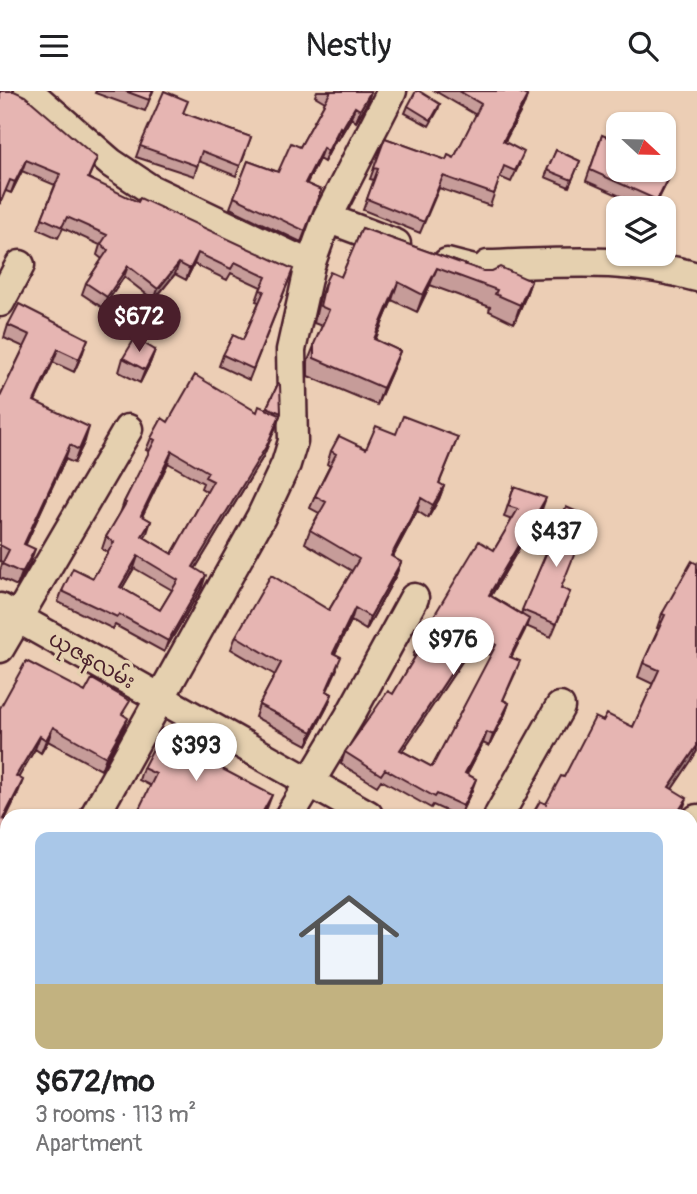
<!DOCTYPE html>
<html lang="en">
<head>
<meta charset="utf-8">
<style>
	body { margin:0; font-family:Pangolin,"Noto Sans Myanmar",sans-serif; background:#f6f6f6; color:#202124; height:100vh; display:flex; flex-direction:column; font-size:26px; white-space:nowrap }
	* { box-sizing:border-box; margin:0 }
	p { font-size:23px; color:#757577 }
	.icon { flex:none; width:38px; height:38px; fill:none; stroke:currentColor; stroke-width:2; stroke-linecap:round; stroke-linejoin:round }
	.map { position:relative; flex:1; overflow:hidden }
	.side { position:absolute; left:0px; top:718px; width:698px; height:387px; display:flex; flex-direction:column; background:#fff; border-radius:21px 21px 0 0; box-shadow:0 2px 5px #0004 }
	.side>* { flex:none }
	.needle { width:46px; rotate:112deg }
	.controls { position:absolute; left:606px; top:21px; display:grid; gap:14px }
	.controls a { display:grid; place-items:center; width:70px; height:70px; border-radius:14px; background:#fff; box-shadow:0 2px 5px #0004; font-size:35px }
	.price { position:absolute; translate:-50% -60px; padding:0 16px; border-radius:24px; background:#fff; color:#222; font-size:23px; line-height:46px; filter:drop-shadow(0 2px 4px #0008) }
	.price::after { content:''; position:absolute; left:50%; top:42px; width:21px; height:16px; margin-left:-10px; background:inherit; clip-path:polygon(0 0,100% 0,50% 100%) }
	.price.current { background:#4a1f2b; color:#fff }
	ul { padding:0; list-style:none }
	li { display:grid; align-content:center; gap:14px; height:371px; padding:0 35px }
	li+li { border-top:2px solid #e0e0e0 }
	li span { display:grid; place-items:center; height:217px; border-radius:14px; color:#555 }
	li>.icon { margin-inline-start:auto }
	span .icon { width:126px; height:126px; fill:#fffc; stroke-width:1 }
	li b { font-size:30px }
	header { display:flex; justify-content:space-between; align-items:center; height:91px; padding:0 35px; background:#fff; font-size:32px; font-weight:600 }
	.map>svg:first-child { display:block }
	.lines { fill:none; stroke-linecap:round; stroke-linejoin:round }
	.minor-casing { stroke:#4a1f2b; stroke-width:33 }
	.minor { stroke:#e5d0af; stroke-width:28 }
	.wall { fill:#c69c99; stroke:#4a1f2b; stroke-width:2; fill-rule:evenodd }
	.shaded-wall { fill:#a17f7d; stroke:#4a1f2b; stroke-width:2 }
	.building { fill:#e6b5b2; stroke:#4a1f2b; stroke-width:2; fill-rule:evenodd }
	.labels { text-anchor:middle; stroke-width:7; stroke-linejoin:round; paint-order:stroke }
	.street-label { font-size:21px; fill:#4a1f2b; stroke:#e5d0af }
</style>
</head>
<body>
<header><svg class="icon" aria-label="menu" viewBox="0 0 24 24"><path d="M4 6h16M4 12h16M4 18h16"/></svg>Nestly<svg class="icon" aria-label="search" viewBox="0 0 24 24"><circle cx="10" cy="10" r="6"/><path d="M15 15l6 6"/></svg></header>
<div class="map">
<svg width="697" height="1103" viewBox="0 0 697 1103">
	<rect width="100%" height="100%" fill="#ecceb5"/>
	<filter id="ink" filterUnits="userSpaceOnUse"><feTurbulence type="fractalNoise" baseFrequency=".0143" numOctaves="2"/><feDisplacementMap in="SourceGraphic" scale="14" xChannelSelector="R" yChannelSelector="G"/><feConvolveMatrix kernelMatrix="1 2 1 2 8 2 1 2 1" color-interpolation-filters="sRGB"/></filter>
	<g filter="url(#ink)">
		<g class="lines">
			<g class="minor-casing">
				<path id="minor" d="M28,0L111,72L150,98L310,174
					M327,127L396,153
					M447,172L482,181L488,174C561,172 626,165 697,186
					M0,211L20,174
					M0,517L368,724
					M0,557L128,338
					M95,724L261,426L286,373L293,350L291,259L310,174L327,127L392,0
					M290,724L349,626L414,507
					M499,724L560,616
					M691,738L697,728
					M691,914L697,917
					M224,1097L225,1103
					M140,1103L190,1097
					M691,1103L697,1091"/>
			</g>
			<use href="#minor" class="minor"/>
		</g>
		<path class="wall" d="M0,0L97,67L88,88L289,189L249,289L219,275L223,264L243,249L259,211L256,210L261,196L231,182L227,189L194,173L186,189L175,183L154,209L124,186L103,217L82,203L86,192L102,168L97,164L100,154L63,137L58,147L38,138L55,94L22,80L11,102L6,100Z
			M96,0H153L145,20L95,2Z
			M317,0H371L367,12L356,31L351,27L338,49L336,48L324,71L319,68L306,93L321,99L301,151L230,117L248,70L278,81L300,56L325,11L315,5Z
			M435,0H517L527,5L523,16L504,51L520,72L511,91L500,86L490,115L439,97L420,142L363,119L374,89L370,88L385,47L446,69L454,67L476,24Z
			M440,13L438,19L429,35L405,22L408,15Z
			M183,22L251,46L236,85L199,70L194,85L136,66L140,55Z
			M602,44L668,89L654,117H647L586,90Z
			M556,59L580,70L569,96L545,86Z
			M362,137L483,180L531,190L525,207L514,232L489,220L490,216L430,194L417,221L392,209L375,249L400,260L393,277L377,314L308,285V270L322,235L314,232L320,206L326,189L341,186Z
			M8,234L83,261L74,281L53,271L35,310L85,350L74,372L65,368L25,454L30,472L17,495L0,487V479L3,471L0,470V306L24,256L4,247Z
			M155,259L150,272L140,292L119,281L123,267Z
			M278,293L281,322L276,336L263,366L195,478L202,496L164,561L115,534L113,538L58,511L62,500L93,487L108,462L102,458L106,446L120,423L124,411L150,361L146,359L151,347L168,331L257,321L266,318ZM168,372L203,392L201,397L207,401L172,463L144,446L151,430L142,425ZM134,477L172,499L160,519L122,497Z
			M396,343L458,346L439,393L444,395L439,408L428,427L417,420L392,466L401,471L396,484L366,539L351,530L335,562L337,578L327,600L332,603L327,616L307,654L255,626L259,614L275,584L231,558L236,545L329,519L352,480L305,452L310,439L319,422L310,417L315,405L330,375L327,373L331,360L366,358Z
			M514,396L542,418L491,505L521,523L566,416L561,497L570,501L551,546L526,535L511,566L516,581L503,609L509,612L505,623L489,655L483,652L467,683L472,699L460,724H455L433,714L431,717L381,689L377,695L341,673L345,661L393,603L415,566L413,565L417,553L494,459L512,429L504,426ZM473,554L491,565L432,676L402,660Z
			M697,473V660L672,698L682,721L546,713L603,630L633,636L653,593L638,586L643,572L659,538L657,537L662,523Z
			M0,617L124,624L123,640L101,679L48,650L41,662L35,658L18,686V702L5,729L7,801L0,817Z
			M170,654L213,673L267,717L151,695L139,689L143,677Z
			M1,816H7V873H0V820Z
			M697,825V873L691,870V829L694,831Z
			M691,963L697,978L691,993Z
			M1,1013L24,1097L0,1103V1015Z
			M281,1097H326L365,1103H282Z"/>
		<path class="shaded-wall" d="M371,0L367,12L356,31L360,19Z
			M527,5L523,16L499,62L503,50Z
			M355,16L351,27L338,49L342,38Z
			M340,36L336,48L324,71L328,60Z
			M323,57L319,68L301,104L305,92Z
			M26,69L22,80L11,102L15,91Z
			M672,78L668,89L654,117L657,109Z
			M198,162L194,173L186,189L190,178Z
			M179,172L175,183L154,209L158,198Z
			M128,175L124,186L103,217L107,206Z
			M437,177L430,194L417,221L423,204Z
			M531,190L525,207L514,232L520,214Z
			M398,191L392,209L368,266L374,248Z
			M88,248L83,261L74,281L79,268Z
			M58,258L53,271L29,323L34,310Z
			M155,259L150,272L140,292L145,279Z
			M400,260L393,277L377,314L383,297Z
			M280,324L263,366L189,488L193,476Z
			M89,336L85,350L74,372L79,359Z
			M70,354L65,368L20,466L24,453Z
			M172,360L168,372L137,436L141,424Z
			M444,395L439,408L428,427L433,414Z
			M421,407L417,420L386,478L391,465Z
			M546,407L542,418L485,515L489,504Z
			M151,430L147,442L138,457L142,445Z
			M35,458L30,472L17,495L22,482Z
			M138,465L134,477L116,508L120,496Z
			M401,471L396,484L366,539L370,526Z
			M206,484L202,496L164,561L168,550Z
			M355,517L351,530L329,575L333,562Z
			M529,528L525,539L506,577L510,566Z
			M477,543L473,554L396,670L400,659Z
			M332,603L327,616L307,654L312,641Z
			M509,612L505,623L489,655L493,644Z
			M128,627L123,640L101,679L106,666Z
			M53,636L48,650L41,662L46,649Z
			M487,641L483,652L461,694L465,682Z
			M40,645L35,658L12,698L16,685Z
			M697,655V660L691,670L664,710L669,696Z
			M476,688L472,699L460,724L463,715Z
			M23,689L18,702L0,737L3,728Z
			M272,704L267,717L263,724H261Z
			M687,707L682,721L680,724H676Z
			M1,861H7V873H0Z
			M0,967L7,968V981L0,980Z
			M7,1089V1097H24L0,1103V1090Z"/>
		<path class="building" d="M0,0H14L25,5L97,67L88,87L138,111L140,107L293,178L253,278L223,264L233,244L243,249L264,200L260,199L266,186L235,171L231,178L198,162L190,178L179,172L158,198L128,175L107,206L86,192L108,159L101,153L107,144L67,126L62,136L42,127L60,83L26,69L15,91L10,89L0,113Z
			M125,0H153L149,9Z
			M164,0L188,10L183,22L251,46L240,75L202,60L197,75L140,55Z
			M331,0H371L360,19L355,16L342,38L340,36L328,60L323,57L305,92L321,99L305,140L234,106L248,70L278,81L291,52L300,56Z
			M416,0H419L440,13L431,29L408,15Z
			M459,0H517L527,5L503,50L524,61L515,80L504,75L494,103L443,85L424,131L367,108L378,78L374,77L385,47L446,69L448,64L454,67L481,13Z
			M602,44L618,50V79H663V74L672,78L657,109L590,79Z
			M556,59L580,70L572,89L547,79Z
			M663,136L668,139L663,150Z
			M362,137L483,180H492L500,176L531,190L520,214L495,203L497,199L437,177L423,204L398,191L374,248L400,260L383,297L314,267V253L329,219L320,215L326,189L330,181L341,186Z
			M19,213L88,248L79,268L58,258L34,310L89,336L79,359L70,354L24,453L35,458L22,482L2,473L9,459L0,454V306L30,244L8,234Z
			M135,247L155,259L145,279L123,267Z
			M195,284L257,321L259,315L280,324L267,354L193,476L206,484L168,550L119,523L117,526L62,500L73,477L93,487L114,451L106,446L126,412L124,411L155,349L151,347L162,327L168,331ZM172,360L208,381L205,386L213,390L172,463L142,445L151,430L141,424ZM138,465L178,489L160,519L120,496Z
			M278,293L280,294L281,322L267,316Z
			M403,325L458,346L439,392L444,395L433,414L421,407L391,465L401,471L370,526L355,517L333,562L341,566L326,600L332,603L312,641L259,614L281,572L236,545L271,484L329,519L359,468L310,439L326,411L315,405L336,363L331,360L339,345L366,358L376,335L396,343Z
			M514,396L546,407L489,504L529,528L510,566L520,570L503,609L509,612L493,644L487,641L465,682L476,688L463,715L437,703L435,706L385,678L381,684L345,661L388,600L393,603L421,556L417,553L479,450L494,459L518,418L508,415ZM477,543L496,554L432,676L400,659Z
			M566,416L589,426L561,497L570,501L556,533L522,519Z
			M692,470L697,473V655L669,696L687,707L676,724H532L540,710L546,713L561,685L564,686L595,626L603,630L607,623L633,636L659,579L643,572L665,524L662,523Z
			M26,570L85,601L92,588L130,610L122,623L128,627L106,666L53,636L46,649L40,645L16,685L23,689L3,728L7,730V799L0,814V617Z
			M179,638L218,661L211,672L272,704L261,724H136L156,683L143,677L158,648L170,654Z
			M1,816H7V861H1Z
			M697,825V859L691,856V829L694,831Z
			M0,923L7,924V968L0,967Z
			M691,963L697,965V977L695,983L691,982Z
			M7,1012V1048L1,1013Z
			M7,1050V1089L0,1090V1052Z
			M205,1097H215L218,1103H192L204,1099Z
			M286,1097L365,1098V1103H287Z
			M462,1097H487V1103H405L415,1102V1099H462Z
			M600,1097H653L655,1098L653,1103H597Z"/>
	</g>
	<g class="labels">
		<g class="street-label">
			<text transform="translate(92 569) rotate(29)" y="7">ယုဇနလမ်း</text>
		</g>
	</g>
</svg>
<div class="controls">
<a><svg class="needle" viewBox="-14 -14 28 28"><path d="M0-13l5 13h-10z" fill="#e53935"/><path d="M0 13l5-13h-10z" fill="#757577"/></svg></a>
<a><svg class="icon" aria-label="layers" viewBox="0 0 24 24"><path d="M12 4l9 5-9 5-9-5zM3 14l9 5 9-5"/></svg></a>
</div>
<b class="price current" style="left:139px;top:263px">$672</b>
<b class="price" style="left:556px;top:478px">$437</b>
<b class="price" style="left:453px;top:586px">$976</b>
<b class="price" style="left:196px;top:692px">$393</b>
<section class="side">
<ul>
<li><span style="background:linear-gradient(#a9c7e8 70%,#c2b280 0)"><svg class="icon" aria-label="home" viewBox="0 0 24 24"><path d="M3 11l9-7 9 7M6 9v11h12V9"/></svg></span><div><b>$672/mo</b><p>3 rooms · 113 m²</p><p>Apartment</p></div></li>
</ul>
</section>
</div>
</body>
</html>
